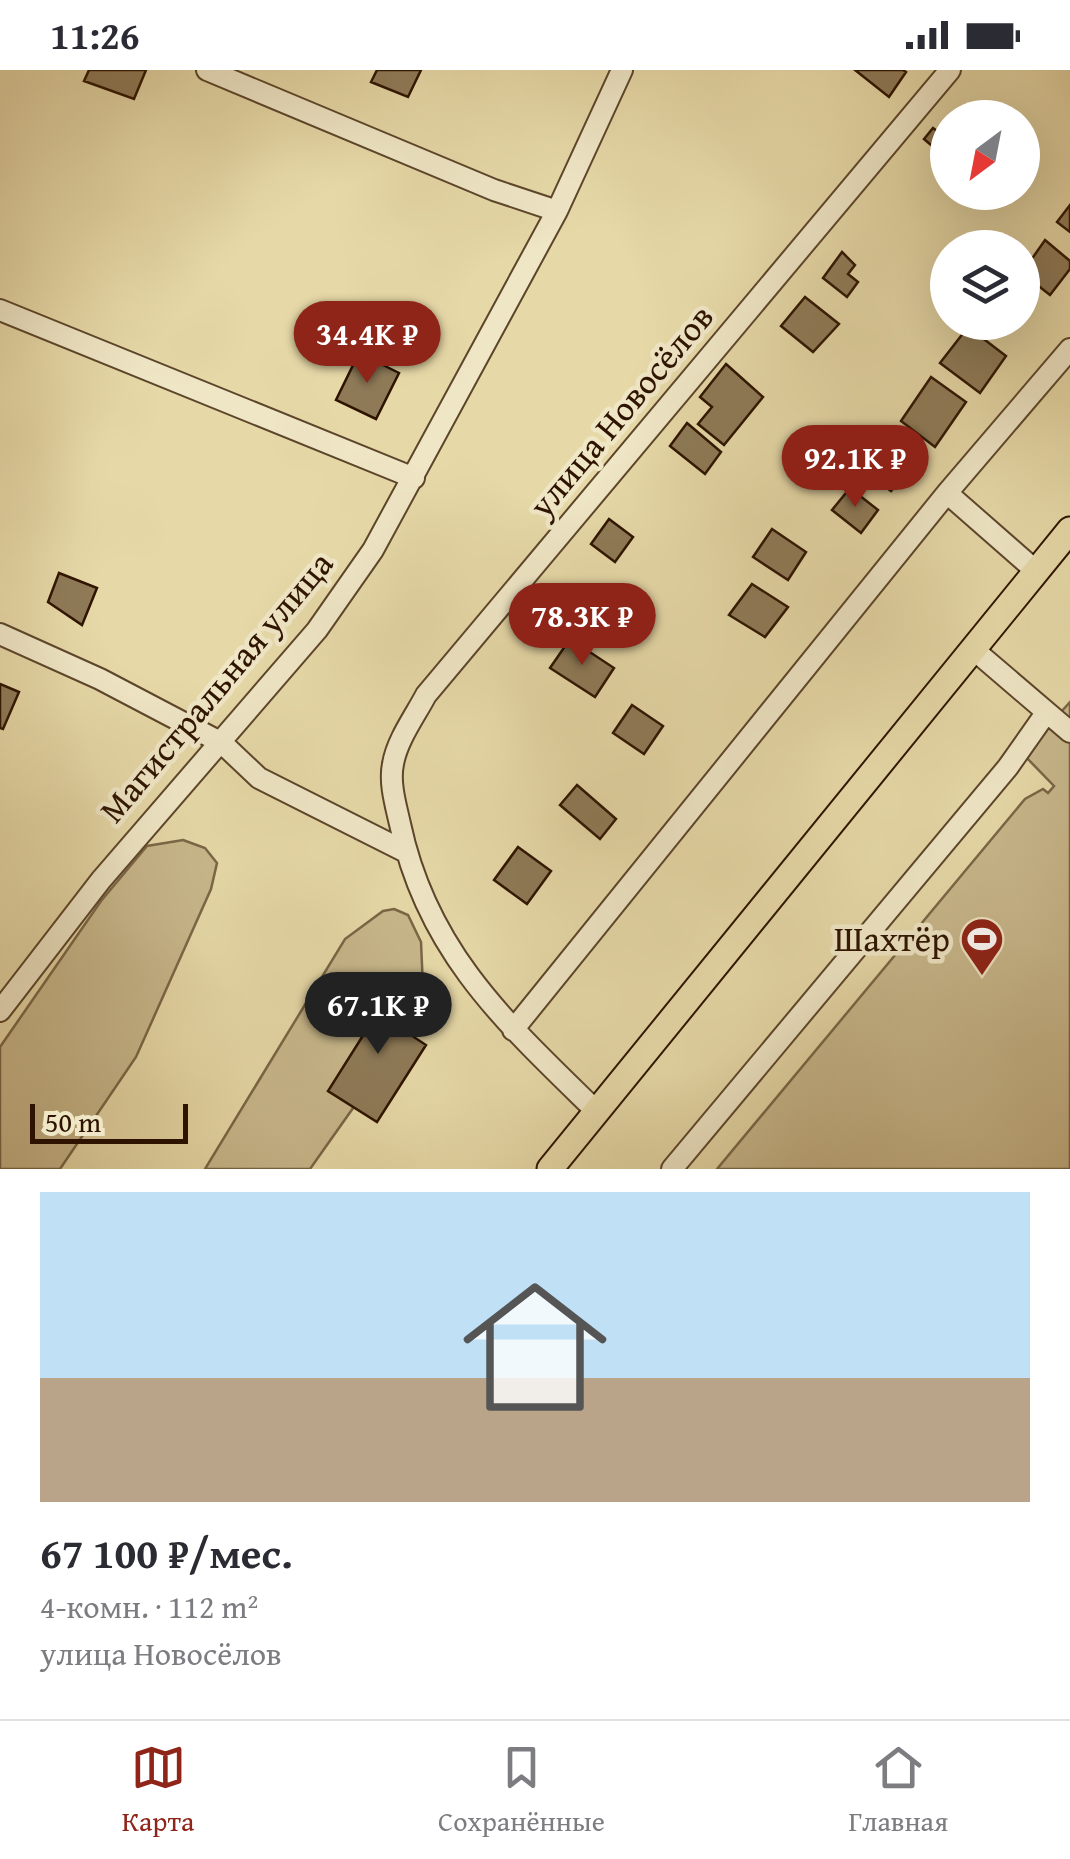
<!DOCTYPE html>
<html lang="ru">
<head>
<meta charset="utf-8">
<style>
	body { margin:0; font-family:"Gentium Book Plus",serif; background:#f7f7f7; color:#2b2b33; height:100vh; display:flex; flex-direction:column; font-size:38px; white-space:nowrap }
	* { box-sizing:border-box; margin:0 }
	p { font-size:32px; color:#7c7c81 }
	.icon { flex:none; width:55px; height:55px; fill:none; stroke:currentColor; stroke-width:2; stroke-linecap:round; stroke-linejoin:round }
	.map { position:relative; height:1099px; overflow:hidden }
	.sheet { display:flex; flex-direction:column; background:#fff; flex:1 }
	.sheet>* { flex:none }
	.needle { width:65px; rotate:212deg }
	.fabs { position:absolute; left:930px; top:30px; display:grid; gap:20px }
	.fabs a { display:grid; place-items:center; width:110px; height:110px; border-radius:50%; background:#fff; box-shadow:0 10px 40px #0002; font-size:50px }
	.scale { position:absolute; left:30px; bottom:25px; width:158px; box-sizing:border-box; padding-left:10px; border:5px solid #2e1400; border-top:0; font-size:28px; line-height:35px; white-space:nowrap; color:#2e1400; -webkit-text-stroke:8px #efe6c6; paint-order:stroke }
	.price { position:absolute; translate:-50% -85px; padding:0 22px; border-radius:35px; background:#8f2418; color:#fff; font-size:32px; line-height:65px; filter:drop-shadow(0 2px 5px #0008) }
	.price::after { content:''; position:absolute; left:50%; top:60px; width:30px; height:22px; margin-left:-15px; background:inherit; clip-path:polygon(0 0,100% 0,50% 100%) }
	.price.active { background:#222; color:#fff }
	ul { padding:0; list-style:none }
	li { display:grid; align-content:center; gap:20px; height:530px; padding:0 40px }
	li span { display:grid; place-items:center; height:310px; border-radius:0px; color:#555 }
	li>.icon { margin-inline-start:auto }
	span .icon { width:180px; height:180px; fill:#fffc; stroke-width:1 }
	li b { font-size:42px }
	.status { display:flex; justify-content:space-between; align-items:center; height:70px; padding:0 50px; background:#fff; direction:ltr }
	.status svg { height:28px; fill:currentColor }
	.dock { display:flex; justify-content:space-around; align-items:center; height:140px; border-top:2px solid #e1e1e2; background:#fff; font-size:28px; color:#7c7c81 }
	.dock a { display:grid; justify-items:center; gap:5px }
	.dock .active { color:#8f2418 }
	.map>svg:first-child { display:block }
	.green { fill:#c7b78b; stroke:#7a6646; stroke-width:2.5 }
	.building { fill:#8e7a57; stroke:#2e1400; stroke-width:2.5 }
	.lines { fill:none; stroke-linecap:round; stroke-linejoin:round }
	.minor-casing { stroke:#5c452a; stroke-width:24 }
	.major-casing { stroke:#2e1400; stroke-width:29 }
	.minor { stroke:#efe6c6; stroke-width:20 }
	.major { stroke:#e6d8a7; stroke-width:25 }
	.labels { text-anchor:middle; stroke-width:9; stroke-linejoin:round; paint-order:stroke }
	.street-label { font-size:35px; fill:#2e1400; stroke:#efe6c6 }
	.poi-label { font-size:35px; fill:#2e1400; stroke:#efe6c6; text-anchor:end }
</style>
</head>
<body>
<div class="status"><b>11:26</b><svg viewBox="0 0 49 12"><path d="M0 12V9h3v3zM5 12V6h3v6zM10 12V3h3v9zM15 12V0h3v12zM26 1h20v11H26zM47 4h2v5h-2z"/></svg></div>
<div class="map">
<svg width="1070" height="1099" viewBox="0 0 1070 1099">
	<rect width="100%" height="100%" fill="#e6d8a7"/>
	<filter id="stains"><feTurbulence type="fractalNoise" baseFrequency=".002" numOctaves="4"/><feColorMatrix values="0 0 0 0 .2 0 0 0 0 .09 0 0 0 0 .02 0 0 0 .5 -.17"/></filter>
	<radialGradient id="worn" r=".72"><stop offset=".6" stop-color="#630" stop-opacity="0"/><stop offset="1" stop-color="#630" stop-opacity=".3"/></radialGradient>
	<path class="green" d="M1070,632V1099H717L1025,729L1043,719L1048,723L1054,716L1023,684Z
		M183,770L205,778L217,793L211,819L136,987L60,1099H0V977L101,831L147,776Z
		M394,839L408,845L421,872L423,918L385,973L358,1031L310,1099H205L345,869L383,841Z"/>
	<path class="building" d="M89,0H146L134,29L84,11Z
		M377,0H421L408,27L371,12Z
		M855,0H903L906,2L889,27Z
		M984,35L996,44L973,48Z
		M933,58L948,69V102L937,93L944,86L924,69Z
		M1070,135V162L1057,152Z
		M1045,170L1070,191V199L1050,225L1022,203Z
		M842,182L855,195L848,204L858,212L847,227L823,208Z
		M805,227L839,254L813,282L781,256Z
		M968,257L1006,286L980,323L940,293Z
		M359,283L399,303L376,349L336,330Z
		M726,294L763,327L724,375L698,354L712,337L700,327Z
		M931,307L966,332L935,377L901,351Z
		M687,353L721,382L705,404L670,376Z
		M877,359L918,390L891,421L851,391Z
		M850,418L878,440L861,463L832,440Z
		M609,449L633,467L615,492L591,474Z
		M772,459L806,482L788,510L753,487Z
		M59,503L97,518L82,555L48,532Z
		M752,514L788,537L765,567L729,545Z
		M570,569L614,598L595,627L550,598Z
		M0,614L19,622L3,659L0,658Z
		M632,635L663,656L644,684L613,663Z
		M577,715L616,749L600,769L560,735Z
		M518,777L551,801L527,834L494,810Z
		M379,914L411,934L397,956L426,975L377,1052L328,1021L369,956L357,948Z"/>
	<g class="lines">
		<g class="minor-casing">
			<path id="minor" d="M207,0L494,120L557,141
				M0,240L414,408
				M947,423L1036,501
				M0,564L100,609L222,673L259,708L406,782
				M973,579L1070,662
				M0,941L101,810L317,560L373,480L557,141L622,0
				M513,960L947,423L1070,279
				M595,1040C506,953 427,882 400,754C396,736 389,713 393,694C397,670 415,646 426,625L950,0
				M672,1099L1008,697L1046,643"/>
		</g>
		<g class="major-casing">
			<path id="major" d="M550,1099L1070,460"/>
		</g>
		<use href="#minor" class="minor"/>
		<use href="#major" class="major"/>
	</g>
	<defs>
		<g id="stadium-pin" transform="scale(2.25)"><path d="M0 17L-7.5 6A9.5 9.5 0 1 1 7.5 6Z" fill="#8f2418" stroke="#efe6c6"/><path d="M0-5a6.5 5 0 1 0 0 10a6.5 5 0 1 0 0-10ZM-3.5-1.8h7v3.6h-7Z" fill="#fff"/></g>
	</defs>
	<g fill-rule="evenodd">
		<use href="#stadium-pin" x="982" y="869"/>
	</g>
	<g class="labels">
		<g class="street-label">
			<text transform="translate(621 341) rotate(-50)" y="12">улица Новосёлов</text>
			<text transform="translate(216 617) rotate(-50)" y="12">Магистральная улица</text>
		</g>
		<g class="poi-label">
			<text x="950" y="881">Шахтёр</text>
		</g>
	</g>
	<rect width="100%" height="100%" filter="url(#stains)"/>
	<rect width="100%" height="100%" fill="url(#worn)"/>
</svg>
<div class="fabs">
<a><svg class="needle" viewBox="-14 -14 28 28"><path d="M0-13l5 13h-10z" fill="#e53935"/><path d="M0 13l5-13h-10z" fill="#7c7c81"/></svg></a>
<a><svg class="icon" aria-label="layers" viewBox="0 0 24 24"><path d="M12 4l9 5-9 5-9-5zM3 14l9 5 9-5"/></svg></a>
</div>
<div class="scale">50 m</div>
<b class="price" style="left:367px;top:316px">34.4K ₽</b>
<b class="price" style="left:855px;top:440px">92.1K ₽</b>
<b class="price" style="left:582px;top:598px">78.3K ₽</b>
<b class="price active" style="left:378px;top:987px">67.1K ₽</b>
</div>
<section class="sheet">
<ul>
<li><span style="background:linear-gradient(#bfe0f5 60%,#b9a48a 0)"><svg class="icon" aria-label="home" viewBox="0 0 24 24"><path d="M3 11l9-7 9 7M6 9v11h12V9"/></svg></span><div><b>67 100 ₽/мес.</b><p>4-комн. · 112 m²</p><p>улица Новосёлов</p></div></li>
</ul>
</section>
<nav class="dock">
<a class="active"><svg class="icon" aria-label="map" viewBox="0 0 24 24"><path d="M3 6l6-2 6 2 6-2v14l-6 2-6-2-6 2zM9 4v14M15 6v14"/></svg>Карта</a>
<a><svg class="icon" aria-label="saved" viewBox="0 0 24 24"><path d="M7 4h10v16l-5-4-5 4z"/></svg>Сохранённые</a>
<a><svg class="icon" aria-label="home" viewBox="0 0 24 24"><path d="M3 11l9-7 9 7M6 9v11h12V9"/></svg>Главная</a>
</nav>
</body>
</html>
